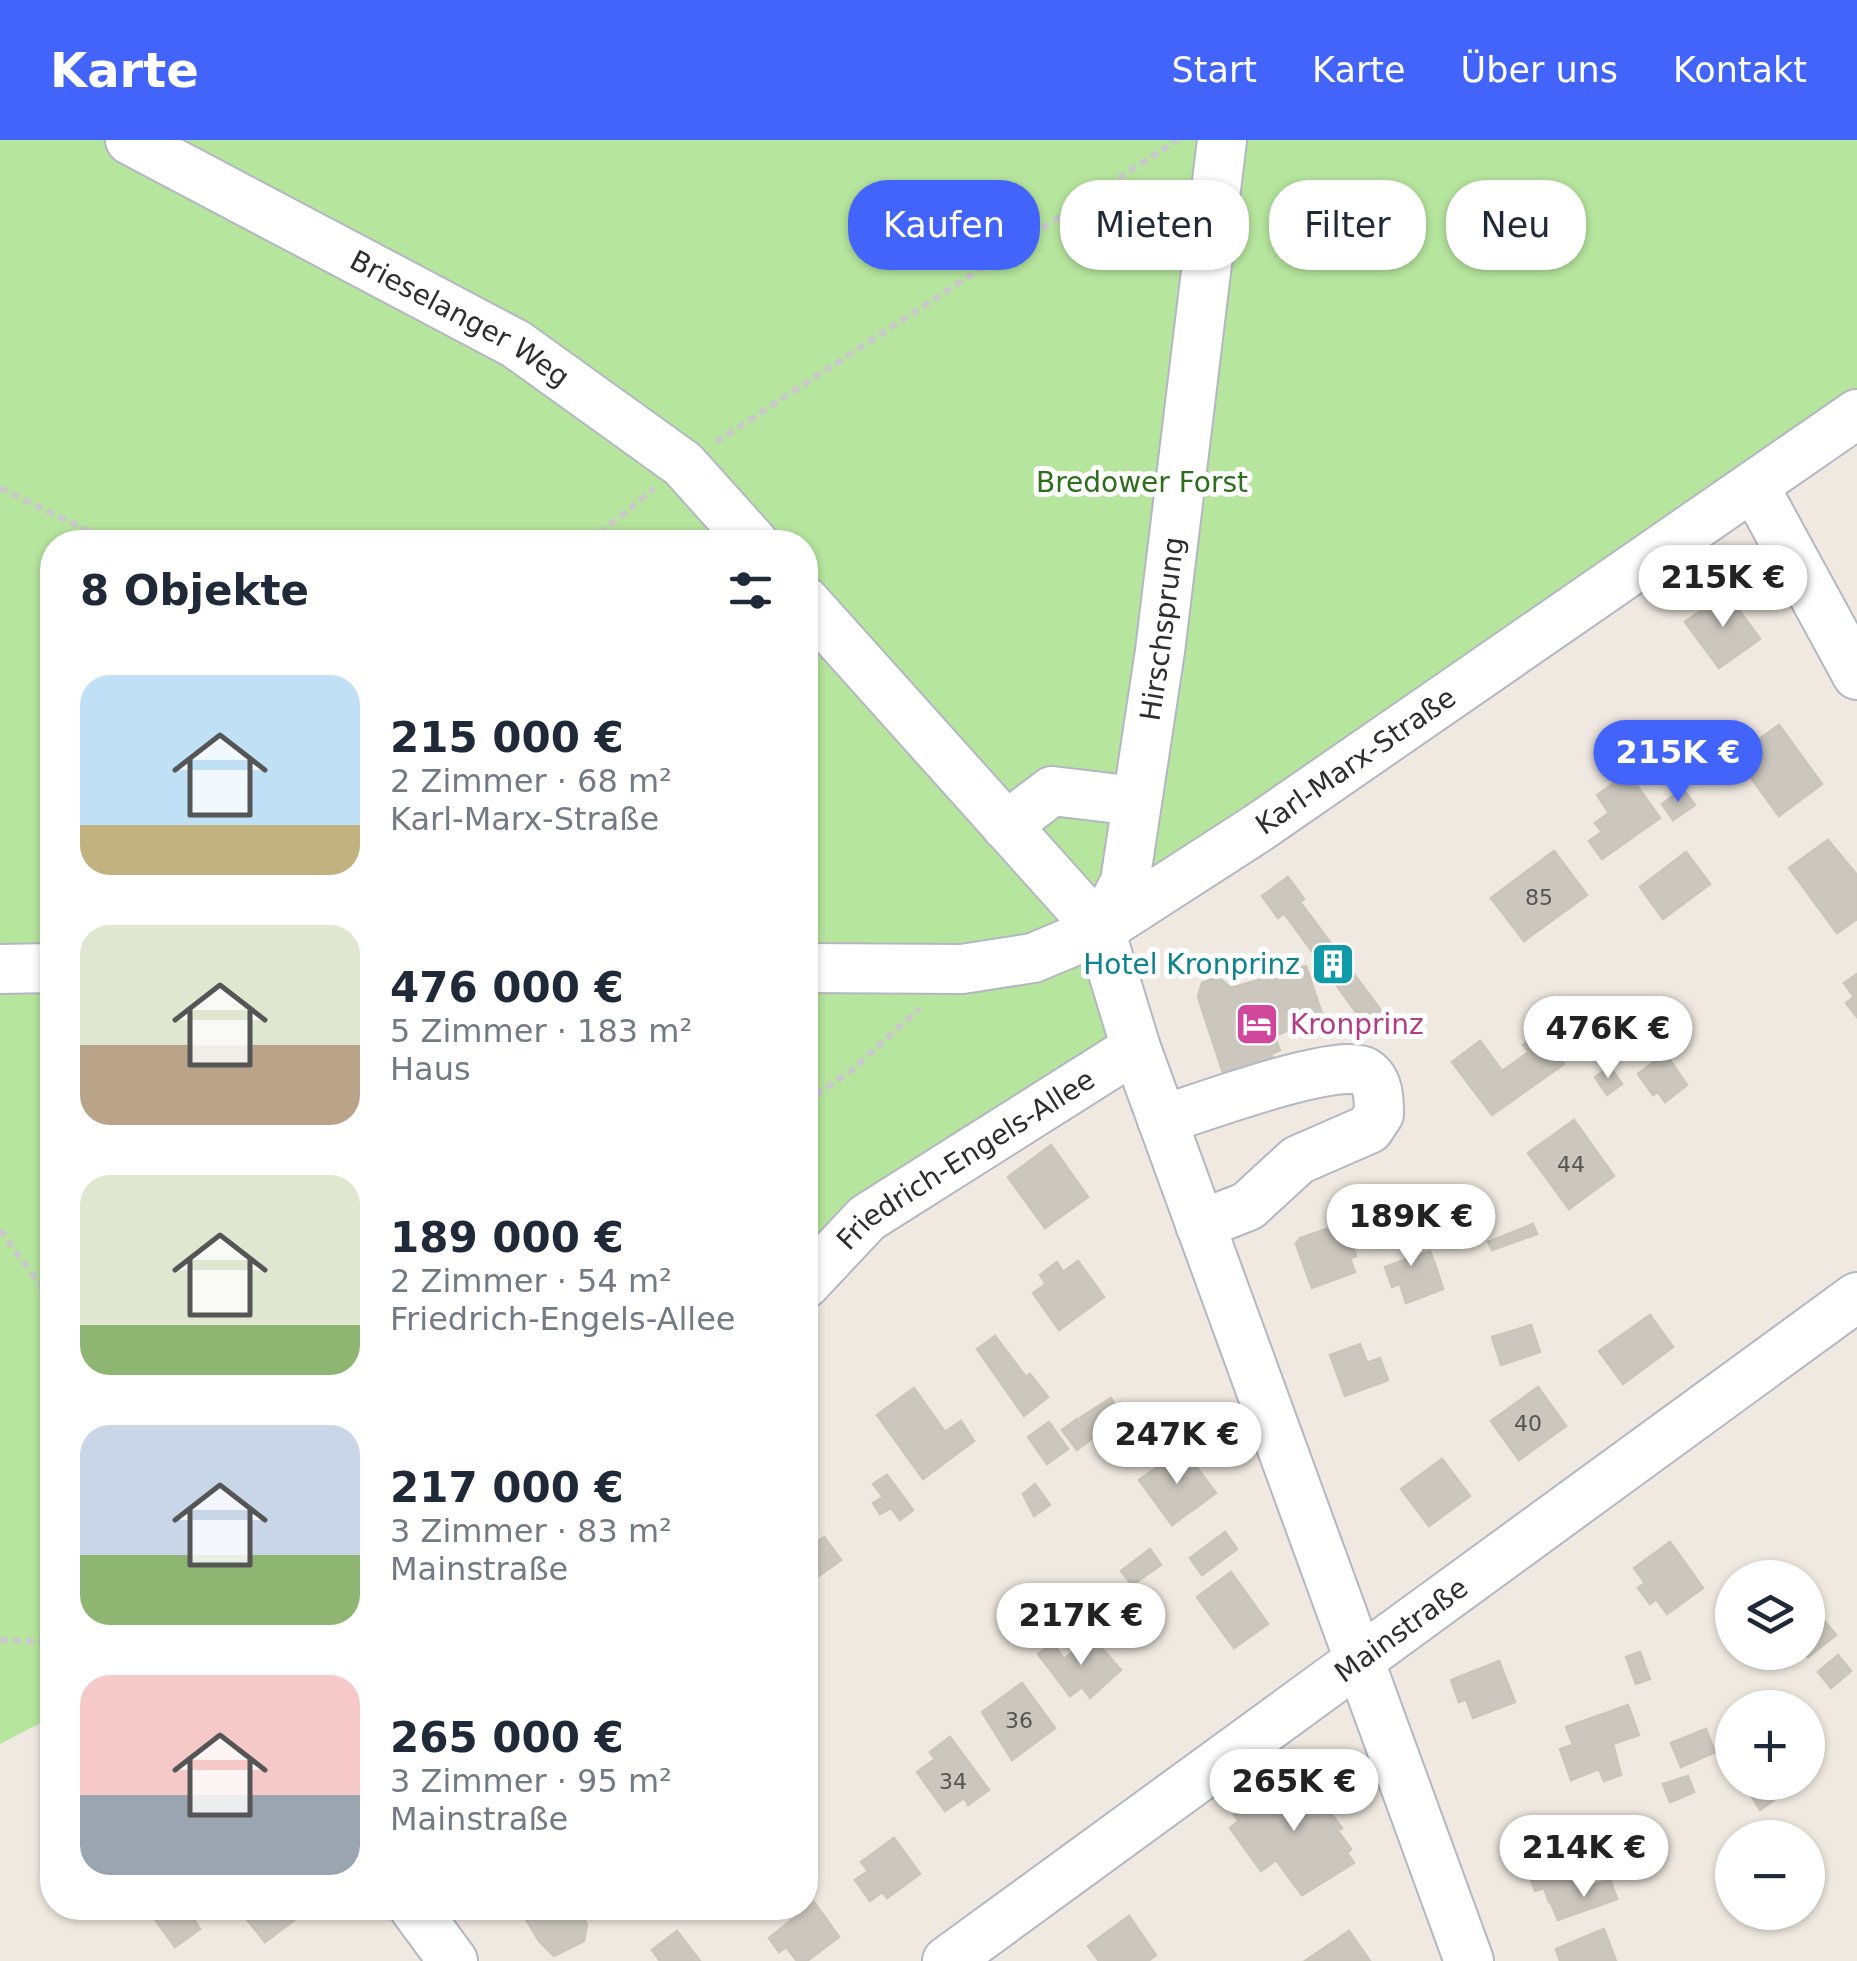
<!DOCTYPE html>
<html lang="de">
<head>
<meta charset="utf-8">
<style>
	body { margin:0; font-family:"DejaVu Sans",sans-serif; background:#f2f2f3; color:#1f2937; height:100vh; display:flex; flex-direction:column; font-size:38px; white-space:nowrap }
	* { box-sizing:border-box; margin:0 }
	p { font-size:32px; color:#747a83 }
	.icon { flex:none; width:55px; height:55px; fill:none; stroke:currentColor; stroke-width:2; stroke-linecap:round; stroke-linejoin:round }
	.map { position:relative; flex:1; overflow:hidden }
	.details { position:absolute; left:40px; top:390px; width:778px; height:1390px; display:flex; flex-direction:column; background:#fff; border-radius:40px; box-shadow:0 2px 8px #0004 }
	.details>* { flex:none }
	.guide { position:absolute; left:848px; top:40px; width:858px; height:90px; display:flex; gap:20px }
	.buttons { position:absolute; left:1715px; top:1420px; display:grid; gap:20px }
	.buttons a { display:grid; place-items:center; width:110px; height:110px; border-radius:50%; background:#fff; box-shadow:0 2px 8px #0004; font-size:50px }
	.price { position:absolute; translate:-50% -85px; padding:0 22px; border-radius:35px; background:#fff; color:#222; font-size:32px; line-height:65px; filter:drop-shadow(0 2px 5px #0008) }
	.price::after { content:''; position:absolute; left:50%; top:60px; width:30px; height:22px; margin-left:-15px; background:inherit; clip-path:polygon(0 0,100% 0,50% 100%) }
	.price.current { background:#4264fb; color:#fff }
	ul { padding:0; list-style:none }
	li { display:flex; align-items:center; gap:30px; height:250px; padding:0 40px }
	li span { display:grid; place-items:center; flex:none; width:280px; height:200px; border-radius:30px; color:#555 }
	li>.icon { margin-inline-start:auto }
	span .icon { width:120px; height:120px; fill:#fffc; stroke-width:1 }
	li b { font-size:42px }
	h2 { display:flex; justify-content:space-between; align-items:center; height:120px; padding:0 40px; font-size:42px }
	.tag { padding:0 35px; border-radius:40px; background:#fff; box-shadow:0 2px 8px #0004; font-size:35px; line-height:90px }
	.tag.current { background:#4264fb; color:#fff }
	header { display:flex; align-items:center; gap:60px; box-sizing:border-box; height:140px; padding:0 50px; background:#4264fb; color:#fff }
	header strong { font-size:48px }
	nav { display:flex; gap:55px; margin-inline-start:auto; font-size:35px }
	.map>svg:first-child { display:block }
	.green { fill:#b6e59e }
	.building { fill:#cbc7bf; stroke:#cbc5ba; stroke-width:2.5 }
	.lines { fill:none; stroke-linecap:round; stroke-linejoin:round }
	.minor-casing { stroke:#b4b7c1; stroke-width:52 }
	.path { stroke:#c9c9c9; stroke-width:6; stroke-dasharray:8 5; stroke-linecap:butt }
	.minor { stroke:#fff; stroke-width:48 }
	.labels { text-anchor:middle; stroke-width:10; stroke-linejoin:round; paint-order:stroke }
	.number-label { font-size:22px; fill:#555452 }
	.street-label { font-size:28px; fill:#2e2e2e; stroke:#fff }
	.park-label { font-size:28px; fill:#2c6e1b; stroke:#fff }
	.culture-label { font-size:28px; fill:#0d838f; stroke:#fff; text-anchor:end }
	.hotel-label { font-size:28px; fill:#b23c85; stroke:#fff; text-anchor:start }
</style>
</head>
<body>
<header>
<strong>Karte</strong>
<nav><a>Start</a><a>Karte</a><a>Über uns</a><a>Kontakt</a></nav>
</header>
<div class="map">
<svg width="1857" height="1821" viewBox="0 0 1857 1821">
	<rect width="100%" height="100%" fill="#efe9e1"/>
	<path class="green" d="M0,0H1857V261L1100,791L1136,908L805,1144V402H52V1577L0,1604Z"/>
	<path class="building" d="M1726,452L1760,499L1719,528L1685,482Z
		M1779,585L1822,644L1779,676L1735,616Z
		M1628,633L1660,678L1602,719L1589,701L1602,692L1595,683L1609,673L1597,655Z
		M1683,649L1695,665L1673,680L1662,664Z
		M1828,700L1857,735V779L1837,793L1789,728Z
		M1554,711L1587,755L1524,801L1491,758Z
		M1686,712L1710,744L1663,779L1640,747Z
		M1288,737L1304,759L1300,762L1383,873L1387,869L1395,881L1374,897L1284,773L1278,778L1262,756Z
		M1306,826L1323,877L1274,896L1280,910L1271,914L1276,925L1225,939L1198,857L1202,843L1218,837L1231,848Z
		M1857,834V877L1846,863L1854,857L1844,843Z
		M1632,881L1640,892L1610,913L1602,903Z
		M1540,891L1564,924L1520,955L1502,931L1529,912L1523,905Z
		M1480,901L1520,955L1492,975L1452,922Z
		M1665,913L1687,945L1665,962L1658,952L1653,955L1638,934Z
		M1610,927L1622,944L1607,955L1595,937Z
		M1574,980L1614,1036L1569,1069L1528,1013Z
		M1051,1005L1088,1057L1045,1088L1008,1037Z
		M1344,1083L1356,1116L1350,1118L1355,1132L1312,1148L1296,1104L1300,1098Z
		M1533,1084L1537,1094L1492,1110L1488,1102Z
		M1430,1111L1437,1130L1392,1147L1385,1127Z
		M1078,1121L1104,1157L1059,1190L1033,1153L1046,1144L1040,1135L1057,1122L1063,1132Z
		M1437,1130L1443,1149L1406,1163L1400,1144Z
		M1650,1175L1673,1207L1623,1244L1599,1211Z
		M1531,1185L1540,1212L1501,1225L1492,1197Z
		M995,1196L1026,1237L1030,1234L1048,1257L1024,1276L977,1209Z
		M1360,1204L1367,1223L1380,1218L1388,1240L1345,1256L1330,1215Z
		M1538,1247L1566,1286L1519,1320L1491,1281Z
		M914,1248L945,1292L961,1281L974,1301L923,1339L877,1275Z
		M1111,1258L1123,1279L1092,1298L1080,1278Z
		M1077,1279L1091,1299L1077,1310L1062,1290Z
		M1049,1282L1068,1309L1047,1324L1028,1297Z
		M1183,1309L1216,1353L1172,1385L1139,1340Z
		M1442,1319L1470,1356L1429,1386L1401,1349Z
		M887,1335L913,1370L900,1380L891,1368L880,1374L873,1363L883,1357L873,1344Z
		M1035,1344L1050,1365L1034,1376L1023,1354Z
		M1225,1392L1237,1409L1202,1435L1190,1418Z
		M824,1397L841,1420L810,1442L805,1435V1410Z
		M1670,1402L1703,1448L1667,1474L1656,1459L1650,1464L1638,1448L1645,1443L1634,1428Z
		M1150,1409L1161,1425L1132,1445L1121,1431Z
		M1231,1432L1268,1484L1234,1508L1197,1457Z
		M1815,1469L1836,1495L1808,1517L1804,1512H1808V1475Z
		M1092,1497L1121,1530L1090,1558L1082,1547L1070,1556L1038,1514L1053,1503L1064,1519Z
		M1640,1512L1650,1539L1636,1544L1626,1517Z
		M1838,1515L1851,1531L1831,1548L1818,1532Z
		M1499,1521L1515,1562L1473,1578L1466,1559L1459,1562L1451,1540Z
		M1022,1543L1055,1588L1012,1620L982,1572Z
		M1628,1565L1639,1595L1613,1604L1621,1635L1604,1641L1599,1629L1571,1640L1560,1609L1573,1605L1566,1587Z
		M1706,1589L1715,1612L1681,1627L1671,1603Z
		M950,1597L989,1650L968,1665L964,1658L945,1671L917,1632L935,1619L930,1612Z
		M1298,1634L1303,1640L1310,1636L1322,1651L1317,1655L1342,1688L1338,1691L1351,1709L1347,1713L1354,1723L1302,1755L1276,1720L1261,1731L1230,1688L1239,1681L1234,1675L1251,1661L1255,1666Z
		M1688,1636L1694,1652L1670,1662L1663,1644Z
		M1762,1642H1799L1760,1670L1749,1652Z
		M894,1698L920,1734L887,1758L882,1752L870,1761L855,1740L868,1731L861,1722Z
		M1574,1703L1589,1746L1549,1762L1544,1748L1535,1751L1529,1734L1537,1729L1533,1718Z
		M1610,1739L1617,1759L1558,1780L1550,1761Z
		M814,1762L839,1797L807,1821H797L786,1807L779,1812L769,1798Z
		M147,1768H171L180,1780L164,1792Z
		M238,1768H295L301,1775L265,1802Z
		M519,1768H586L579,1773L587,1784L584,1801L554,1816L539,1801Z
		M190,1773L200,1789L175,1807L164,1792Z
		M1129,1776L1156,1815L1148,1821H1099L1088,1806Z
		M1604,1789L1616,1821H1560L1556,1809Z
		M677,1791L700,1821H660L652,1810Z
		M1349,1791L1370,1821H1305Z"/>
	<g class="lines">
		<g class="minor-casing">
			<g id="minor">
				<path id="s1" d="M130,0L516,204L683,324L753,402"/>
				<path d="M1754,346L1857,535"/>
				<path d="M805,461L1100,790L1136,908L1469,1821"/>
				<path d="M1006,686L1052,651L1136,661"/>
				<path id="s2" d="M1100,790L1125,742L1160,511L1222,0"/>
				<path id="s3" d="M805,828L962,829L1033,818L1100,790L1258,688L1857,274"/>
				<path d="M0,829L52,828"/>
				<path d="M1162,980C1197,969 1339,916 1365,932C1379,941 1379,960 1379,974L1369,989L1298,1020L1248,1066L1200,1085"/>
				<path id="s4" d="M805,1144L867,1078L1136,908"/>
				<path d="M414,1768L453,1821"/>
				<path id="s5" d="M947,1821L1857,1157"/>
			</g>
		</g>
		<path class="path" d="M716,302L1177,0
			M0,348L111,402
			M590,402L654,348
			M805,962L851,931L920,868
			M0,1090L52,1161
			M0,1500L52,1502"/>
		<use href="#minor" class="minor"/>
	</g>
	<defs>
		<g id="building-square" transform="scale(2.25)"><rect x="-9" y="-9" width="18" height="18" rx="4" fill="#0f9aa8" stroke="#fff"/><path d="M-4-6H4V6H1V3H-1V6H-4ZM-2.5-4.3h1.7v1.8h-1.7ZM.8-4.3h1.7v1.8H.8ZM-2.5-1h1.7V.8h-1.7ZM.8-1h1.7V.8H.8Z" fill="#fff"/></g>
		<g id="hotel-square" transform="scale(2.25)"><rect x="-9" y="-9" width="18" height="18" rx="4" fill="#d1479c" stroke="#fff"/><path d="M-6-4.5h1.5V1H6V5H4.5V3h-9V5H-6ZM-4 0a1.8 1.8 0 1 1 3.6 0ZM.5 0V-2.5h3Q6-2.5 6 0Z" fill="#fff"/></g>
	</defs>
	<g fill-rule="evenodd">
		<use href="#building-square" x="1333" y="824"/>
		<use href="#hotel-square" x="1257" y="884"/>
	</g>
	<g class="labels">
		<g class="number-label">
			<text x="1539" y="765">85</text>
			<text x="1571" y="1032">44</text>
			<text x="1528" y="1291">40</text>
			<text x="1019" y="1588">36</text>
			<text x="953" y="1649">34</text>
		</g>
		<g class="street-label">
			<text dy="10" stroke="none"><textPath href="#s1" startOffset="375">Brieselanger Weg</textPath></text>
			<text dy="10" stroke="none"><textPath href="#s2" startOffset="310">Hirschsprung</textPath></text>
			<text dy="10" stroke="none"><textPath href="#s3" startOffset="608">Karl-Marx-Straße</textPath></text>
			<text dy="10" stroke="none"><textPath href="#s4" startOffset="205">Friedrich-Engels-Allee</textPath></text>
			<text dy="10" stroke="none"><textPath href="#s5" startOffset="562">Mainstraße</textPath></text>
		</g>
		<g class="park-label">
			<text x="1142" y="352">Bredower Forst</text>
		</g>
		<g class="culture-label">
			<text x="1300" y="834">Hotel Kronprinz</text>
		</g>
		<g class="hotel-label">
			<text x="1290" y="894">Kronprinz</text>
		</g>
	</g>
</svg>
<div class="buttons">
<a><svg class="icon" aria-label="layers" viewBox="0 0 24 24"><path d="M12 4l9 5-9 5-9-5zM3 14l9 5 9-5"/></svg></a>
<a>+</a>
<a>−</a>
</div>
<b class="price" style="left:1723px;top:490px">215K €</b>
<b class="price current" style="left:1678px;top:665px">215K €</b>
<b class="price" style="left:1608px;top:941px">476K €</b>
<b class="price" style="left:1411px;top:1129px">189K €</b>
<b class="price" style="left:1177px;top:1347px">247K €</b>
<b class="price" style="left:1081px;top:1528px">217K €</b>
<b class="price" style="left:1294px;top:1694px">265K €</b>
<b class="price" style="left:1584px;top:1760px">214K €</b>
<div class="guide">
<a class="tag current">Kaufen</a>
<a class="tag">Mieten</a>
<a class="tag">Filter</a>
<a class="tag">Neu</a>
</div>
<section class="details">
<h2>8 Objekte<svg class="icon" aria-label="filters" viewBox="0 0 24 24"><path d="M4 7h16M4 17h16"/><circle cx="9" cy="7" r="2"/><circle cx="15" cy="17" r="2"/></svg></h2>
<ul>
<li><span style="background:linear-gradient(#bfe0f5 75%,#c2b280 0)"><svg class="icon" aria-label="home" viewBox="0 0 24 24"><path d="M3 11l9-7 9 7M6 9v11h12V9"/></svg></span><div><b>215 000 €</b><p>2 Zimmer · 68 m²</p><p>Karl-Marx-Straße</p></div></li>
<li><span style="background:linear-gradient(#dfe7d0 60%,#b9a48a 0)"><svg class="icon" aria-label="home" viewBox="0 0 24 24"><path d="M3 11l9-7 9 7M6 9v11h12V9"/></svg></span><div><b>476 000 €</b><p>5 Zimmer · 183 m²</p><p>Haus</p></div></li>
<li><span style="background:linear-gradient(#dfe7d0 75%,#8fb573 0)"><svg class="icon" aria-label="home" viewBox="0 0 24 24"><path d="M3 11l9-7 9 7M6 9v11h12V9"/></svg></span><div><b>189 000 €</b><p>2 Zimmer · 54 m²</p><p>Friedrich-Engels-Allee</p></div></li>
<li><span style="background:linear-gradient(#c9d6e8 65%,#8fb573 0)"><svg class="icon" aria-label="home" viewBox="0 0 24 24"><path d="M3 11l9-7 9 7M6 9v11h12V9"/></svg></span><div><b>217 000 €</b><p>3 Zimmer · 83 m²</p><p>Mainstraße</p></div></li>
<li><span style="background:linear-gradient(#f6c9c9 60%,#9aa5b1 0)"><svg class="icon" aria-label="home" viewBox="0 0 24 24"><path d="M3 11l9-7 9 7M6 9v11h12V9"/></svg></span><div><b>265 000 €</b><p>3 Zimmer · 95 m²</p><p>Mainstraße</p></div></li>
</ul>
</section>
</div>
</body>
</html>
